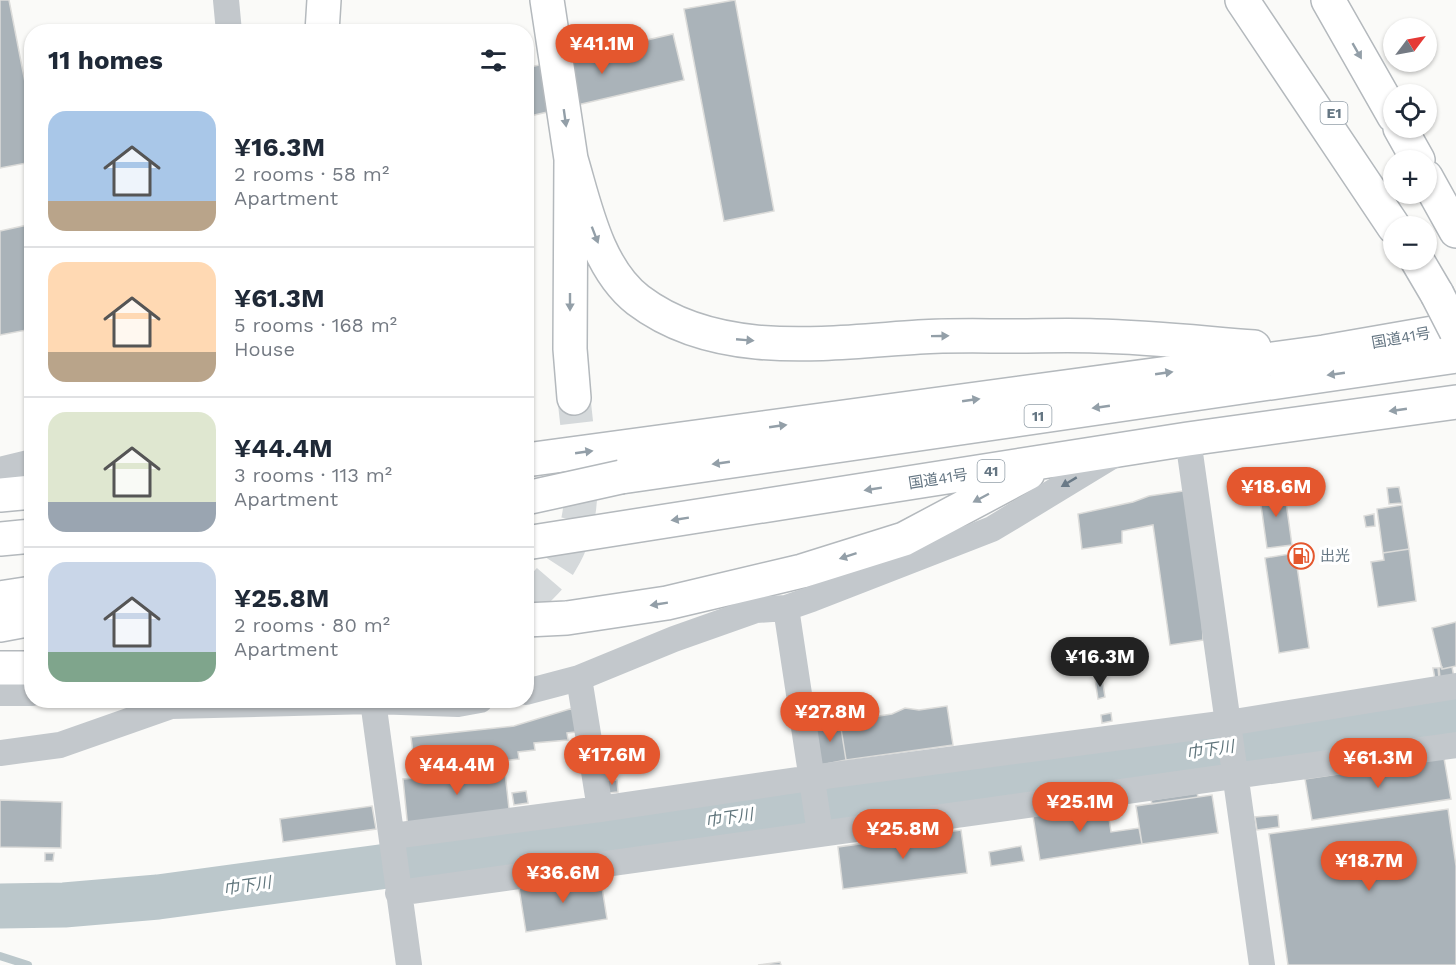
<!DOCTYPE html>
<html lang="en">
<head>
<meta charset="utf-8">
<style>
	body { margin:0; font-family:"Work Sans","Noto Sans JP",sans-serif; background:#f6f6f7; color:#1f2937; height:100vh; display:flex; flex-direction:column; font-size:22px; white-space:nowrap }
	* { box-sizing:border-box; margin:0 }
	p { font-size:20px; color:#747a83 }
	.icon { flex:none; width:33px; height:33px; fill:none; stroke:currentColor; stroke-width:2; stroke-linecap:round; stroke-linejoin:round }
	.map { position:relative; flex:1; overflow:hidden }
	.sheet { position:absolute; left:24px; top:24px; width:510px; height:684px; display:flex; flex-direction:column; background:#fff; border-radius:24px; box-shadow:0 2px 4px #0004 }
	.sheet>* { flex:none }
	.needle { width:39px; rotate:58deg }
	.buttons { position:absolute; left:1383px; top:18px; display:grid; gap:12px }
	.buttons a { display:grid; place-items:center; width:54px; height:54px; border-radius:50%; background:#fff; box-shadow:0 2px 4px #0004; font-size:30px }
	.price { position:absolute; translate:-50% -51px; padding:0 14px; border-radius:21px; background:#e4572e; color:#fff; font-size:20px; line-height:39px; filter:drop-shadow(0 2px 3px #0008) }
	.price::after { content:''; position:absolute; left:50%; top:36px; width:18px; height:14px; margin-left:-9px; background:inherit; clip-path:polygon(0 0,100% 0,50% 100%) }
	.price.selected { background:#222; color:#fff }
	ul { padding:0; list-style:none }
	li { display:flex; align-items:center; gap:18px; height:150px; padding:0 24px }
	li+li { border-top:2px solid #e0e1e3 }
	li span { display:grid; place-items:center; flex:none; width:168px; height:120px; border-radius:18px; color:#555 }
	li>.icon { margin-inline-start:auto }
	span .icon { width:72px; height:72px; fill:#fffc; stroke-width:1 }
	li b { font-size:26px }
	h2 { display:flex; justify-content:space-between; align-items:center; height:72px; padding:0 24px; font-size:26px }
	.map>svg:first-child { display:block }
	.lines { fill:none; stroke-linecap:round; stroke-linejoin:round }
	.stream { stroke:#bbc7cb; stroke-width:8 }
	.river { stroke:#bbc7cb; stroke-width:45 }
	.building { fill:#aab3b9; stroke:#dcdcda; stroke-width:1.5 }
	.highway-tunnel { stroke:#d5d9db; stroke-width:33; stroke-dasharray:33 16; stroke-linecap:butt }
	.highway-casing { stroke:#b4b9bd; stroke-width:36 }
	.minor { stroke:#c3c8cc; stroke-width:26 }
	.highway { stroke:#fff; stroke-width:33 }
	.highway-bridge-casing { stroke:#b4b9bd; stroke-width:36; stroke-linecap:butt }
	.highway-bridge { stroke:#fff; stroke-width:33 }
	.oneway { fill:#939fa8 }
	.oneway2 { fill:#6a7a87 }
	.labels { text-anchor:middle; stroke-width:6; stroke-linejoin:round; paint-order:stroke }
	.shield { fill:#fff; stroke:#939fa8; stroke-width:1.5 }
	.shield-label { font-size:14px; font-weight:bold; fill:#657683 }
	.street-label { font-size:15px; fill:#657683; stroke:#fff }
	.poi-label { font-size:15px; fill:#657683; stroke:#fff; text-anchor:start }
	.water-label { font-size:16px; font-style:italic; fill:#60757c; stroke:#fff }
</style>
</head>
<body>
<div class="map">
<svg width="1456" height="965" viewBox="0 0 1456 965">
	<rect width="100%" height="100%" fill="#fafaf8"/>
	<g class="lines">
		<path class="stream" d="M0,956L28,965"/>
		<path class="river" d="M0,906L64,905L158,897L380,867L684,821L1456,714"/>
	</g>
	<path class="building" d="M0,0H9L32,118V162L0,168Z
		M735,0L774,211L724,221L684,9Z
		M673,34L684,80L526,117V68Z
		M32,224V329L0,335V231Z
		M1399,487L1402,503L1389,504L1387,488Z
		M1284,488L1292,545L1267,548L1259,491Z
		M1190,490L1201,589L1203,640L1170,645L1153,525L1122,531V543L1082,549L1078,514L1133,502L1149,496Z
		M1402,505L1409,549L1383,553L1377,509Z
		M1374,514L1375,526L1366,527L1364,516Z
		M1409,549L1416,601L1378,607L1371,562L1384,560L1383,553Z
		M1295,553L1309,648L1279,653L1265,558Z
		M1456,622V666L1442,669L1432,628Z
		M1133,638L1138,670L1097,677L1091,645Z
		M1442,667V669L1452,667L1454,677L1440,678L1439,668Z
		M1433,668H1438L1439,678L1435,679Z
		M1102,678L1105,697L1098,699L1095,679Z
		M947,706L953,745L846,760L840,722L892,714L905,708L919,710Z
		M573,708L576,732L567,733L568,740L534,743L535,750L518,752L519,759L415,770L411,737L514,726Z
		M1111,713L1112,721L1102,723L1101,715Z
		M840,722L846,760L821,765L814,726Z
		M1444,758L1451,799L1312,820L1305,779Z
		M504,763L510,818L408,829L403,779L415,778L414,773Z
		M607,780H617L618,792L608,793Z
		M526,791L528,803L514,805L512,793Z
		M1197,793L1198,797L1152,804L1151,800Z
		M1212,795L1218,833L1142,844L1136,806Z
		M0,800L62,802L61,848L0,847Z
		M1107,805L1111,832L1139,828L1142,844L1040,860L1033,816Z
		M372,806L376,829L283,842L280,819Z
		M1448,809L1456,866V965H1288L1269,834Z
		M1278,815L1279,827L1257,830L1255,817Z
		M961,830L967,873L843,889L838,847Z
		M1021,846L1024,861L991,866L989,852Z
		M45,853H54L53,861H45Z
		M600,875L607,919L526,932L519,888Z
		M780,962L781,965H758Z"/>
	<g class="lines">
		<path class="highway-tunnel" d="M526,602C540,589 553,577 562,561C592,512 579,452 574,398"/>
		<g class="highway-casing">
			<path id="highway" d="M547,0L571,159L570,349L574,398
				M1242,0L1394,227
				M1328,0L1394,116
				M322,32L324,0
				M1400,128L1418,160
				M571,159C585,206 597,268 638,300C717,360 827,343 919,337C951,335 983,336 1014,336C1041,336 1069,335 1096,336C1149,337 1202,343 1254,347
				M1426,177L1456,231
				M1417,260L1437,294
				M526,460L1324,352L1456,329
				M621,477L1456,356
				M0,495L32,492
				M0,539L32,536
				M526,543L1188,439L1456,402
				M0,598L32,593
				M526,620L567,618L667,603L802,571L904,539L1028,473
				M0,625L32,619
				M0,668H32"/>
		</g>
		<path class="minor" d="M226,0L229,32
			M1188,439L1262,965
			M0,470L32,462
			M786,608L820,833
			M579,678L600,809
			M526,692L579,678L674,639L756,610L786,608L812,599L992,529L1114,455
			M0,693H32
			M373,701L409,965
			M0,753L60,745L171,706L373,701L458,704L480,700
			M393,836L600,809L811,778L1228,723L1456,686
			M398,893L1456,745"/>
		<use href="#highway" class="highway"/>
		<g class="highway-bridge-casing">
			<path id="highway-bridge" d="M1437,294L1456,331
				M526,498L621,477"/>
		</g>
		<use href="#highway-bridge" class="highway-bridge"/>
	</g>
	<defs><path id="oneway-solid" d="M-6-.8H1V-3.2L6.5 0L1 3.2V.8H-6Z" transform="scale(1.5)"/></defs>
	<g class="oneway">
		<use href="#oneway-solid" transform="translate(1357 51) rotate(60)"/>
		<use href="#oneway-solid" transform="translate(565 118) rotate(82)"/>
		<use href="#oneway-solid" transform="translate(595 235) rotate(69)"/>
		<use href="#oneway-solid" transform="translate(570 302) rotate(90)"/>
		<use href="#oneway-solid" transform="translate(940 336) rotate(-1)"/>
		<use href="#oneway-solid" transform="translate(745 340) rotate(5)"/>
		<use href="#oneway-solid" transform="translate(1164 373) rotate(-8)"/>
		<use href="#oneway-solid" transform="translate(1336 374) rotate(172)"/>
		<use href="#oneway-solid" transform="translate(971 400) rotate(-8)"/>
		<use href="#oneway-solid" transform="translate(1101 407) rotate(172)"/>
		<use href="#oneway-solid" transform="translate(1398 410) rotate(172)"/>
		<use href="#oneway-solid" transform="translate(778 426) rotate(-8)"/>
		<use href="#oneway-solid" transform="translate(584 452) rotate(-8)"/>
		<use href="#oneway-solid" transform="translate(721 463) rotate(172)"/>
		<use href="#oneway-solid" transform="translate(873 489) rotate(171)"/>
		<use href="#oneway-solid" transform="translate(981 498) rotate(152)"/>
		<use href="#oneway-solid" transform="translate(680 519) rotate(171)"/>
		<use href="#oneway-solid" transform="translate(848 556) rotate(162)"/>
		<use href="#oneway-solid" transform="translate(659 604) rotate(171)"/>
	</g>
	<use class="oneway2" href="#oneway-solid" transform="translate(1069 482) rotate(149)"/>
	<defs>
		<g id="fuel-ring" transform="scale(1.35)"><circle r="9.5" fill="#fff" stroke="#e4572e" stroke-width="1.5"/><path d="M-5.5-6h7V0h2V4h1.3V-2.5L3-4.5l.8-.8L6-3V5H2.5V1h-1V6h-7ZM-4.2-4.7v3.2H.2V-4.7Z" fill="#e4572e"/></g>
	</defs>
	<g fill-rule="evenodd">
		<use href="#fuel-ring" x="1301" y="556"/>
	</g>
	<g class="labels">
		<g class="shield">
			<rect x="1320.5" y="102" width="27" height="22" rx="4.5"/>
			<rect x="1024.5" y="405" width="27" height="22" rx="4.5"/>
			<rect x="977.5" y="460" width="27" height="22" rx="4.5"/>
		</g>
		<g class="shield-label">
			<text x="1334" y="118">E1</text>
			<text x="1038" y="421">11</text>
			<text x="991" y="476">41</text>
		</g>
		<g class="street-label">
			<text transform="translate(1401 338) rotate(-10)" y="5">国道41号</text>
			<text transform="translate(938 479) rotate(-9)" y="5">国道41号</text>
		</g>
		<g class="poi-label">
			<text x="1320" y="561">出光</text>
		</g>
		<g class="water-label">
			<text transform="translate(1210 749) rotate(-8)" y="6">巾下川</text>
			<text transform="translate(729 817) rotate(-8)" y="6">巾下川</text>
			<text transform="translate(247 885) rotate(-8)" y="6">巾下川</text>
		</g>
	</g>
</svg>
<div class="buttons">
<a><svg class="needle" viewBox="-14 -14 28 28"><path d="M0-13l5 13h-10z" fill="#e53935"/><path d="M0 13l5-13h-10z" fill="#747a83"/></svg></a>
<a><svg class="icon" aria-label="locate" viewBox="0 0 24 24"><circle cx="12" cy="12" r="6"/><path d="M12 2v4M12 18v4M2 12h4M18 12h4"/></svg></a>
<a>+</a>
<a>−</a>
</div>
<b class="price" style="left:602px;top:75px">¥41.1M</b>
<b class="price" style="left:1276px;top:518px">¥18.6M</b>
<b class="price selected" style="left:1100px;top:688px">¥16.3M</b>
<b class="price" style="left:830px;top:743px">¥27.8M</b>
<b class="price" style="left:612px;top:786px">¥17.6M</b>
<b class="price" style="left:1378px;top:789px">¥61.3M</b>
<b class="price" style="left:457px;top:796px">¥44.4M</b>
<b class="price" style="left:1080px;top:833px">¥25.1M</b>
<b class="price" style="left:903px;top:860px">¥25.8M</b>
<b class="price" style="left:1369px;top:892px">¥18.7M</b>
<b class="price" style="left:563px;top:904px">¥36.6M</b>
<section class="sheet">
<h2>11 homes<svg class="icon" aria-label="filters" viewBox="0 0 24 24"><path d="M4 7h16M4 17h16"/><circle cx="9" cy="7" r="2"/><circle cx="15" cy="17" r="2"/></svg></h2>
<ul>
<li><span style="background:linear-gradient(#a9c7e8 75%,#b9a48a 0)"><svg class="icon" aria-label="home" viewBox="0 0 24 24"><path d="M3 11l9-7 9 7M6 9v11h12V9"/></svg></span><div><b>¥16.3M</b><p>2 rooms · 58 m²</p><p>Apartment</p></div></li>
<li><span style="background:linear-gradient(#ffd9b3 75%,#b9a48a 0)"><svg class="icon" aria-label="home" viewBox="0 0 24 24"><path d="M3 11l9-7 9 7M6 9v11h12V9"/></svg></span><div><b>¥61.3M</b><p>5 rooms · 168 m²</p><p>House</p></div></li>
<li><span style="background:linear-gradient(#dfe7d0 75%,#9aa5b1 0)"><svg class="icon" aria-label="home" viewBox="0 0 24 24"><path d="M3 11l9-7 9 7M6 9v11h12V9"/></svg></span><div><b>¥44.4M</b><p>3 rooms · 113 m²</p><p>Apartment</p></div></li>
<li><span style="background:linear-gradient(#c9d6e8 75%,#7fa58c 0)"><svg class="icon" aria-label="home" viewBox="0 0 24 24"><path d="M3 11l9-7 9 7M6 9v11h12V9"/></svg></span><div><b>¥25.8M</b><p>2 rooms · 80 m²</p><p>Apartment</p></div></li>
</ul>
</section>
</div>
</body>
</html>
